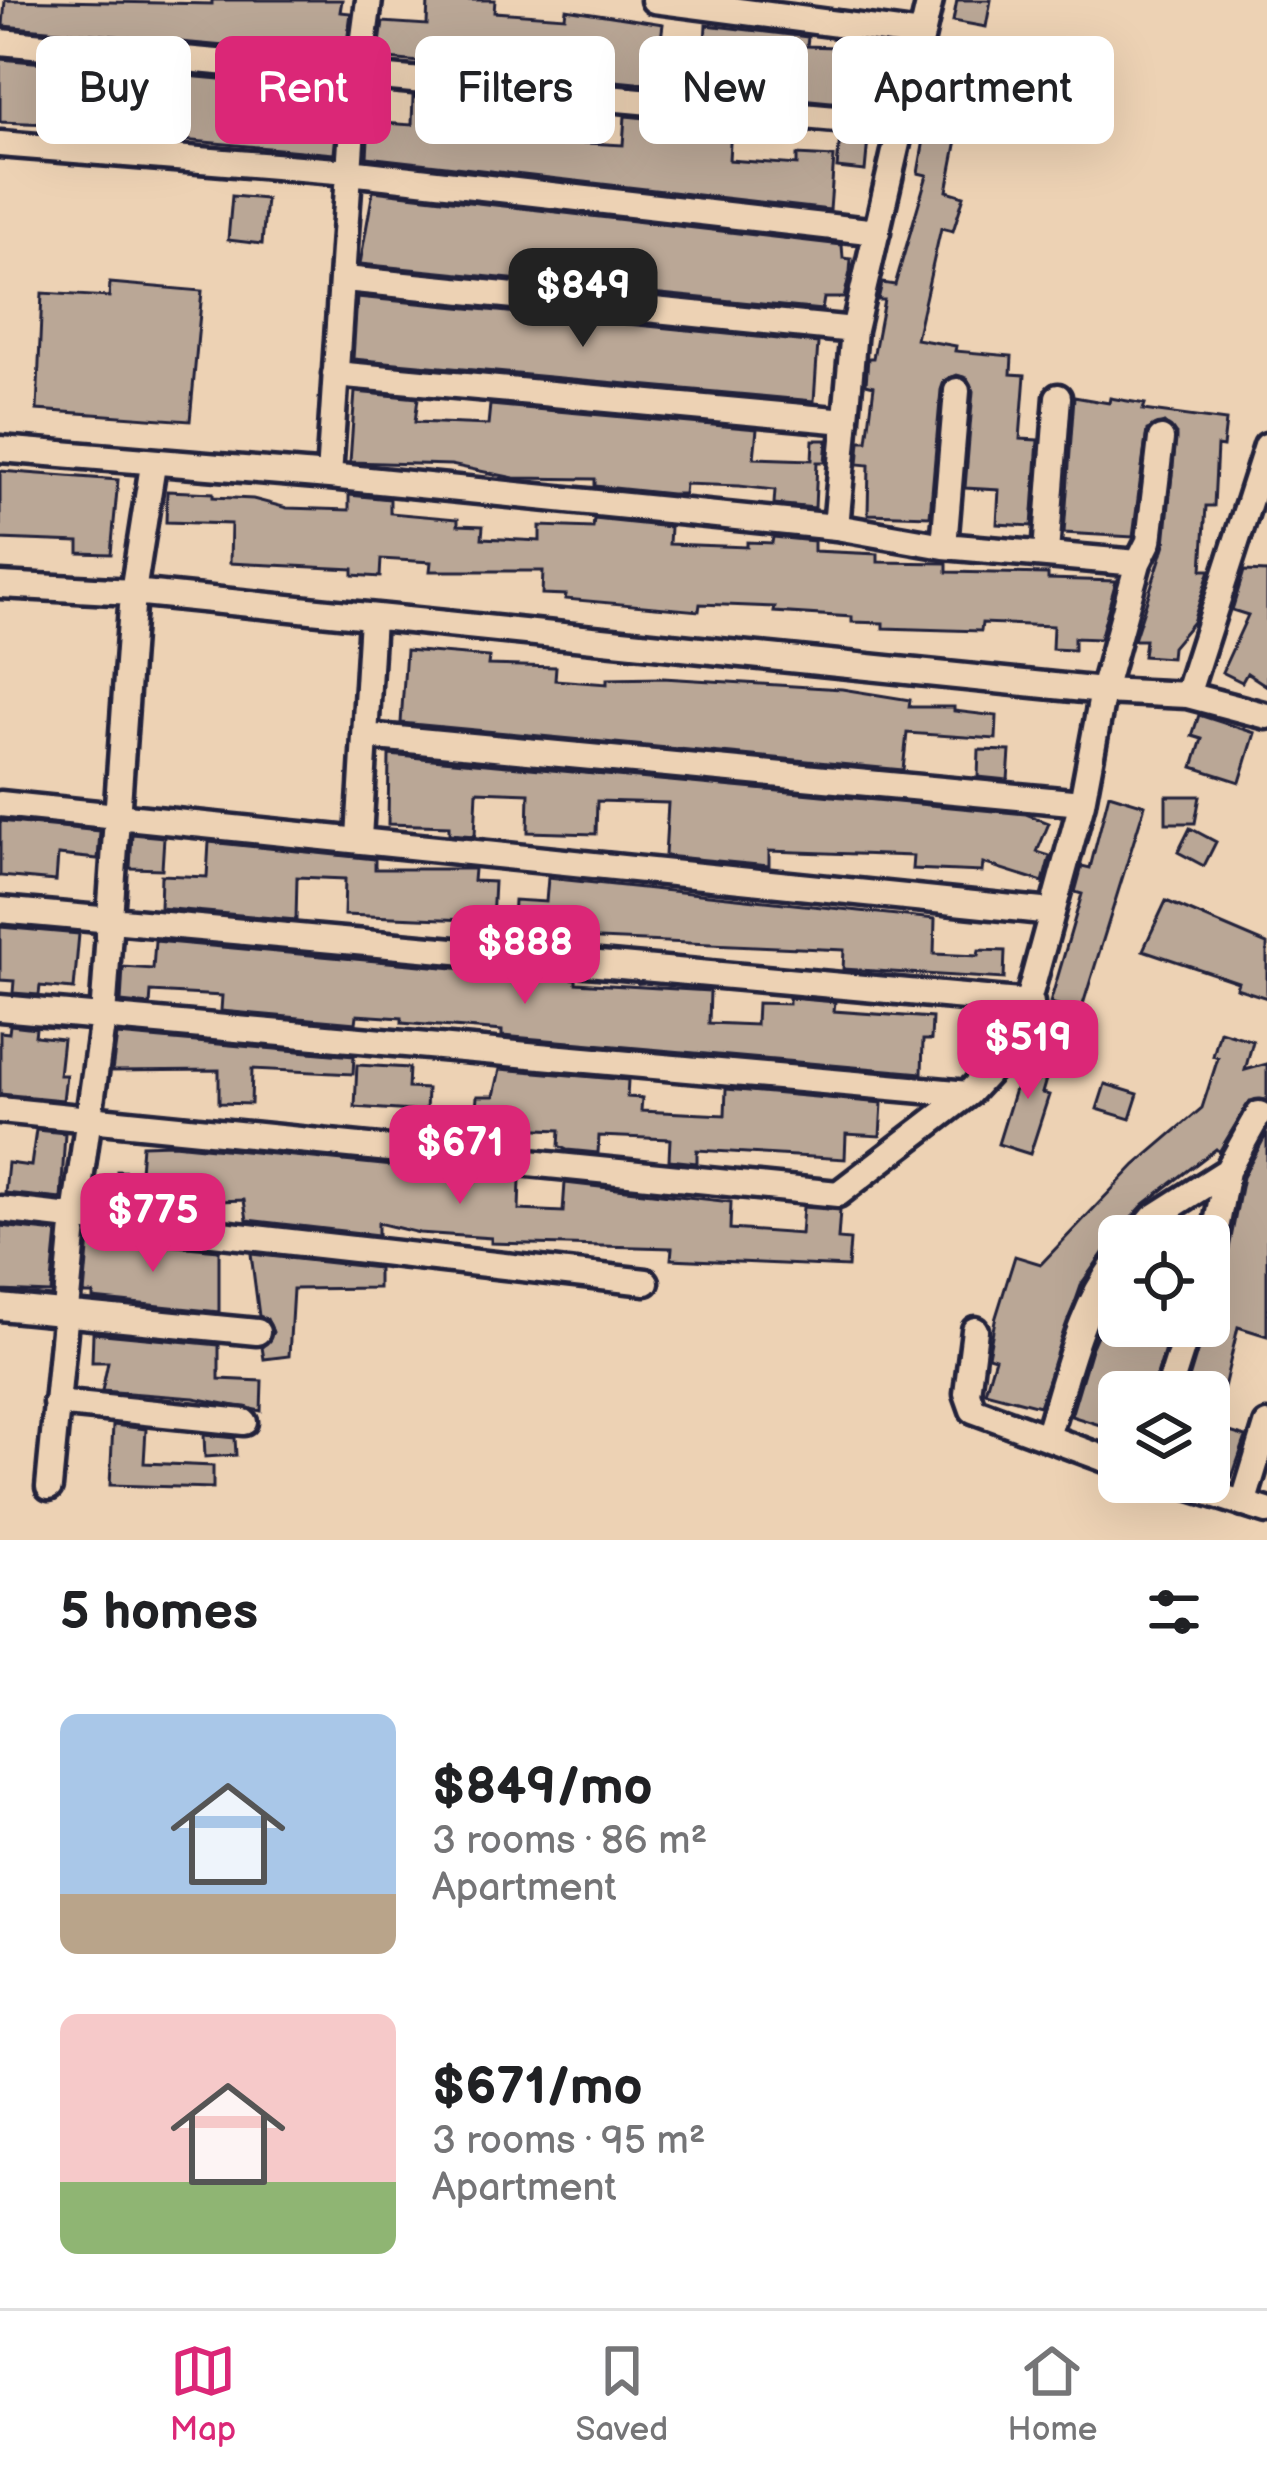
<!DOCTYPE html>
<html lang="en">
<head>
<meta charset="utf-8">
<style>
	body { margin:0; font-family:"Balsamiq Sans",sans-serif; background:#f2f2f2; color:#202124; height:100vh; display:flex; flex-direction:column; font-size:45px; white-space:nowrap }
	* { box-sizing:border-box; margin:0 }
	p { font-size:39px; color:#757577 }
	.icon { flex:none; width:66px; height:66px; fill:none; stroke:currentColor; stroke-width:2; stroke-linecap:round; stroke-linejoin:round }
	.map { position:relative; height:1540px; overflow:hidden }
	.drawer { display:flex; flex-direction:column; background:#fff; flex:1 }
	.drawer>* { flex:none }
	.banner { position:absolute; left:36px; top:36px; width:1197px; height:108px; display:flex; gap:24px }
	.controls { position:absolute; left:1098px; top:1215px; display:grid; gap:24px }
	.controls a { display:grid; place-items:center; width:132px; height:132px; border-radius:18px; background:#fff; box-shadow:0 12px 48px #0002; font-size:60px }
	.price { position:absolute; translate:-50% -102px; padding:0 27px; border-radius:24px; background:#db2777; color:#fff; font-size:39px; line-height:78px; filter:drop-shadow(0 3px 6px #0008) }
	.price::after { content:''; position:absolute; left:50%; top:72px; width:36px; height:27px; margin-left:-18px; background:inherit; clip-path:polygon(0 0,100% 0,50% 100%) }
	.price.selected { background:#222; color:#fff }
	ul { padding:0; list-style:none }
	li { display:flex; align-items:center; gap:36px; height:300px; padding:0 60px }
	li span { display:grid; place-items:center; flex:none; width:336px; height:240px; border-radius:18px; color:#555 }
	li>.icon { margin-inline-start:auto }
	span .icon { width:144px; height:144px; fill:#fffc; stroke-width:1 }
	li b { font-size:51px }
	h2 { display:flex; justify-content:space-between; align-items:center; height:144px; padding:0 60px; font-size:51px }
	.tag { padding:0 42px; border-radius:18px; background:#fff; box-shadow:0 12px 48px #0002; font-size:42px; line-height:108px }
	.tag.selected { background:#db2777; color:#fff }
	.tabs { display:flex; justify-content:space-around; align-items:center; height:168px; border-top:3px solid #e0e0e0; background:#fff; font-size:33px; color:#757577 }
	.tabs a { display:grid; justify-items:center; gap:6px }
	.tabs .selected { color:#db2777 }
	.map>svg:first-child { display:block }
	.building { fill:#baa796; stroke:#22223b; stroke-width:3 }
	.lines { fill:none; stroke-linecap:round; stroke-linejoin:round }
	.minor-casing { stroke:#22223b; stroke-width:33 }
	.minor { stroke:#edd2b4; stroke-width:24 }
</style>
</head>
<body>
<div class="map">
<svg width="1267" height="1540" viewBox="0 0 1267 1540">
	<rect width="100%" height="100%" fill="#edd2b4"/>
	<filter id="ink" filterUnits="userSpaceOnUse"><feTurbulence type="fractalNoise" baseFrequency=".00833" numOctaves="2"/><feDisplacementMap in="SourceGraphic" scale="24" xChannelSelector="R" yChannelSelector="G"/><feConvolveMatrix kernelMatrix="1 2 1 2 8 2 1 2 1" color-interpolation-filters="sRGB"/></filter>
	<g filter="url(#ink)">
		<path class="building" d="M5,0L212,4V0H342L340,12L351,13L345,57L3,26Z
			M428,0H495L494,12L565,17L566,9L663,24L659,54L704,59L706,25L808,37L807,46L893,49L891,97L889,105L872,106L378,58L383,22L427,25Z
			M957,0H991L986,27L953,21Z
			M940,51L982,53L962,114L947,191L964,196L953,231L941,228L916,339L956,346L955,351L1012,356L1011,374L1025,375L1020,439L1038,440L1032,526L997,524L999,490L965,488L973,391L967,378L957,375L944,381L941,390L930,516L868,514L869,465L858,464L860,441H867L874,386L866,384L868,358H873L884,300H878L882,283L895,285L927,175L918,173Z
			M0,59L340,90L334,154L128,135L129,127L0,122Z
			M413,97L554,110L551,141L623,145L625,116L731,126L729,160L797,165V155L834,157L830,210L367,157L369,122L412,125Z
			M840,136L868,139L865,171L837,168Z
			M373,191L842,245L843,258L851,259L850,272L844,298H824L822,310L360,264Z
			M232,196L266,199L262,244L228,240Z
			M110,283L202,291L190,421L37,410L42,293L109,297Z
			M357,297L818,343L814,401L353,359Z
			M355,392L418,398L415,422L488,425L490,405L757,429L754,458L812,460L813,440H827L825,462H817L815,508L774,504L775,490L739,486L685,484L684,494H671L595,486V479L514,478L451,465L350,462Z
			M1074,397L1109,403L1110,398L1145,404L1143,410L1226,421L1223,447L1217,446L1214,506H1206L1202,570H1210L1193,622L1172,647L1171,658L1143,656L1145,640H1134L1165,544L1176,434L1164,423L1147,430L1133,537L1064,533Z
			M0,471L118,480L111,554L79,553V542L0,539Z
			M167,491L213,493V497L253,499L287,508L349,510V495L390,499V513L458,519V525L483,526L482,538L540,541V526L593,528L594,519L670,527L669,544L747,547V542L772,543L773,537L814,541V551L878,554V562L947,563V572L1048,574V579L1116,581L1100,639L1074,638V650L1052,649L1053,626L982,623L981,631L883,628V623L852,622V617L774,612L775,607L700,604L699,611L565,599L566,595L542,594L543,571H430L431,562L381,559L380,577L353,575V569L230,563L231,524L166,522Z
			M1244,571L1267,572V686L1247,673L1242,682L1222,672L1248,615L1232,610Z
			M406,650L489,657L488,665L556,667L555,680L607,684V679L663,678L842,689L910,700L909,707H954V711L997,716L996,739L907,733L903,770L401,723Z
			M1199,715L1255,733L1240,782L1193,767L1202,739L1192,736Z
			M979,750L1010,751L1008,780L978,777Z
			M389,755L1026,814L1049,823L1037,852L1050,856L1043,882L983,863L982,872L912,869L913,856L769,851V866L665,856L668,803L597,801L596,834L528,832L529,793L477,791L475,836L449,834V826L388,824Z
			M1109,794L1145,805L1081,1011L1050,1003L1082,894L1075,892L1082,866L1090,868Z
			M1166,796H1200L1195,823H1166Z
			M0,821L100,831L98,859L58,855L56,881L0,876Z
			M1190,828L1216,842L1204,866L1178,852Z
			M132,834L164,837L162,869L130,868Z
			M209,842L375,859V869H474L473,881L494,882L492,921L344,915L345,879L297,877L296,920L160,908L161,875L207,877Z
			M548,878L935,919L934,954L978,956L979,950L1005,951L1004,979L843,969L844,950L578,938V946L512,940L514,900L546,902Z
			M1166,901L1267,944V998L1236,988L1238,982L1143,950Z
			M0,927L79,934L74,989L40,986L39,995L13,993L14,981L0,980Z
			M155,941L576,979V983L710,991L709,1023L756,1025L757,1003L789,1004V998L835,1002L834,1011L932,1018L931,1040H923L922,1073L502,1036V1031L402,1023V1018L357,1015L356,1023L221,1011L222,996L151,992L150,1005L121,1002L123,967L153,969Z
			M10,1025L36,1028L35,1036L63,1039L59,1075H66L63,1100L0,1094V1032L9,1033Z
			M1220,1031L1253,1041L1245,1070L1267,1064V1100L1250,1101L1219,1152L1216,1149L1144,1204L1125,1225L1119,1243L1106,1249L1082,1283L1039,1406L985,1392L995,1358L988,1356L995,1320L1015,1256L1041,1264L1135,1165L1202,1108L1218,1058L1213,1056Z
			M117,1035L354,1056L353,1074L252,1069L251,1104L219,1103V1070L112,1071Z
			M1033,1046L1054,1052L1042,1093L1049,1095L1030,1154L998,1144L1025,1057Z
			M357,1065L409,1068L408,1088L427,1089L426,1112L355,1107Z
			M500,1069L628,1080L627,1097L642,1098L641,1111L725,1115L726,1089L882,1103L880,1136L846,1134L845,1159L697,1150V1163L669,1160L670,1139L599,1136L598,1153L567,1150L559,1146L560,1130L475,1126L477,1096H494Z
			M1105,1084L1138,1094L1130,1119L1097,1109Z
			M36,1130L65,1133L61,1199L5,1193L8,1163L31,1166Z
			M1267,1133V1336L1238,1327L1223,1392H1185L1205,1326H1209L1218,1279L1225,1269L1243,1177Z
			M173,1144L443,1171V1177L520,1179L519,1210L563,1212L565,1183L731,1202L730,1229L801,1234L803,1207L840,1210L838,1239L850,1240L848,1267L671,1259L672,1248L491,1243V1238L419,1233L378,1223V1235L247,1220L244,1200L219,1201V1217L115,1205L117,1171L140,1172L142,1145Z
			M0,1226L57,1232L51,1293L0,1291Z
			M89,1238L219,1250V1312L93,1299V1294H84Z
			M251,1254L378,1268V1288L293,1289L289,1356L264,1359L262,1347L273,1332L267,1319L259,1316Z
			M1116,1292L1119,1326H1172L1152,1392H1119V1431L1071,1416L1091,1349Z
			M93,1333L219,1345V1379L262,1381L261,1411L194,1398L102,1391L108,1362H92Z
			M113,1425L146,1429L144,1463L213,1466V1488L110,1485Z
			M1217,1428L1246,1437L1232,1477L1209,1470Z
			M204,1435L235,1438L236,1455L205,1457Z"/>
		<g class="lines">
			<g class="minor-casing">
				<path id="minor" d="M654,0L922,35
					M0,42L901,125
					M0,144L349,172L877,232
					M345,279L854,330
					M335,374L846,421
					M0,449L329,476L836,527L944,546L1138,563L1103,691L1082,803L1017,1041L968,1094L838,1194L0,1110
					M329,476L352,127L369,0
					M836,527L854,330L930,0
					M944,546L957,391
					M1046,553L1058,397
					M1138,563L1149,541L1161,439
					M0,585L133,592L1103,691L1187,695L1267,716
					M1187,695L1267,446
					M366,736L1082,803
					M0,804L1052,912
					M359,838L372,618
					M0,910L1031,1003
					M0,1008L968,1094
					M0,1209L646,1282
					M1138,1236L1153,1218L1227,1171
					M1209,1266L1227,1171L1259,1114
					M0,1307L257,1332
					M975,1330L967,1393L973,1410L1119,1464
					M1168,1392L1189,1326
					M56,1403L244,1422
					M1047,1436C1066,1378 1079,1307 1119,1259
					M1175,1482L1267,1511
					M49,1487L75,1216L103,1017L133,592L153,465
					M1243,1504L1267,1425"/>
			</g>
			<use href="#minor" class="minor"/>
		</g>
	</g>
</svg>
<div class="controls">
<a><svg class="icon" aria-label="locate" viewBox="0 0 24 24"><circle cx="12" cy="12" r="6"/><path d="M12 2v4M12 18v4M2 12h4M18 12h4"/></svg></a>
<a><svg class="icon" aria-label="layers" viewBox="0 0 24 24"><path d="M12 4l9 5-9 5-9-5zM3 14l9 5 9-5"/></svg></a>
</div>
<b class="price selected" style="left:583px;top:350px">$849</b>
<b class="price" style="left:525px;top:1007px">$888</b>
<b class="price" style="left:1028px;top:1102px">$519</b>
<b class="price" style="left:460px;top:1207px">$671</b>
<b class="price" style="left:153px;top:1275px">$775</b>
<div class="banner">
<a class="tag">Buy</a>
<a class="tag selected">Rent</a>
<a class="tag">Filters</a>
<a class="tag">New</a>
<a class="tag">Apartment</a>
</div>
</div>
<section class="drawer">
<h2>5 homes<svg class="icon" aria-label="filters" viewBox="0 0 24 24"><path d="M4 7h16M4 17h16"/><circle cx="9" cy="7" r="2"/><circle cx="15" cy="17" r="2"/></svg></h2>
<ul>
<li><span style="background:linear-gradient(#a9c7e8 75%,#b9a48a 0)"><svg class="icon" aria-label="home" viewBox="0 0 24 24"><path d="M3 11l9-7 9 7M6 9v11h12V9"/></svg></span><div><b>$849/mo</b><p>3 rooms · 86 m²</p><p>Apartment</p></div></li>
<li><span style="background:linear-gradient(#f6c9c9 70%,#8fb573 0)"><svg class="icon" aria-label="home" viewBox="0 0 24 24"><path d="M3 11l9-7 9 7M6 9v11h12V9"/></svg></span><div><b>$671/mo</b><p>3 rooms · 95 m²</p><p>Apartment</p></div></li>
</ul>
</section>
<nav class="tabs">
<a class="selected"><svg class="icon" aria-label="map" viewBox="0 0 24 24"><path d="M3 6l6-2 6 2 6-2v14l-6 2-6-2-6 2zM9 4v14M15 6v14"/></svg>Map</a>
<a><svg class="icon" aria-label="saved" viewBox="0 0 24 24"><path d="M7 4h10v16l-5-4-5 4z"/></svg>Saved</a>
<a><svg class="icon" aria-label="home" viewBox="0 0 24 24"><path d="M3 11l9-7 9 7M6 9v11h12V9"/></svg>Home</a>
</nav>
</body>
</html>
